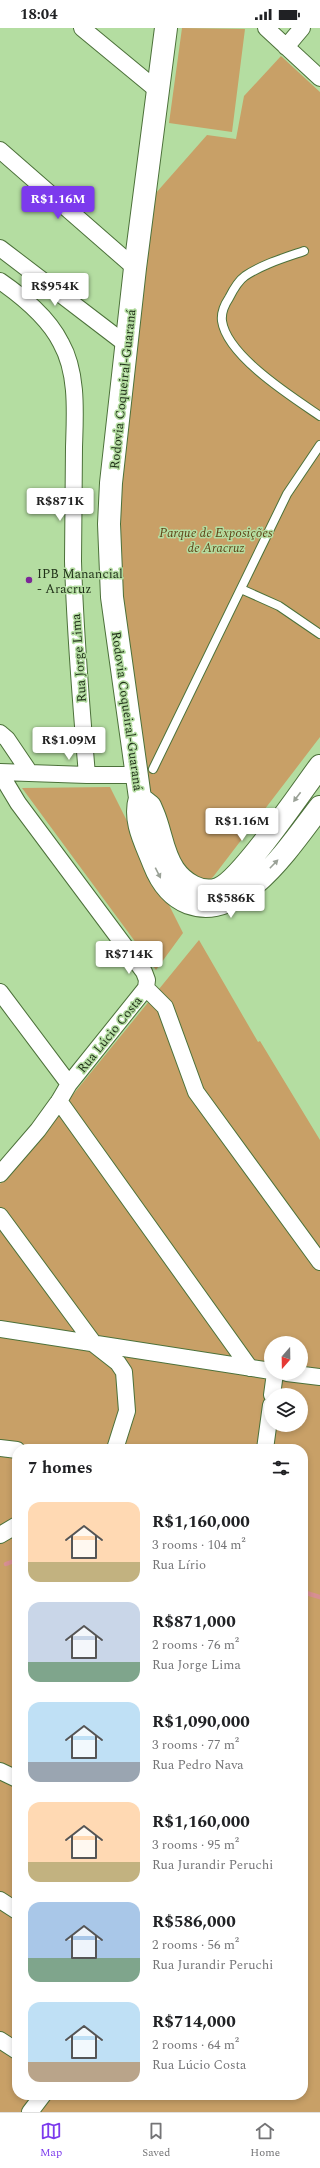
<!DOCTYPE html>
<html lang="en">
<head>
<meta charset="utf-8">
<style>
	body { margin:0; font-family:Spectral,serif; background:#f2f2f2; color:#202124; height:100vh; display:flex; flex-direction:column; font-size:15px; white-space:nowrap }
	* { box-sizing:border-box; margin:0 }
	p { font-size:13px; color:#757577 }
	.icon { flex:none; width:22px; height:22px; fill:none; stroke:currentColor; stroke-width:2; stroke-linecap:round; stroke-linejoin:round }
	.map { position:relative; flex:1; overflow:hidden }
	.side { position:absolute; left:12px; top:1416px; width:296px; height:656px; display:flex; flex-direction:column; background:#fff; border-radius:16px; box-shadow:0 2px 6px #0003 }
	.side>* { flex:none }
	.needle { width:26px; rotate:200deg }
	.controls { position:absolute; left:264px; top:1308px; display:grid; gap:8px }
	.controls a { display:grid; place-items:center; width:44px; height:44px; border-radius:50%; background:#fff; box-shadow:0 2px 6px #0003; font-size:20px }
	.price { position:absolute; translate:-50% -34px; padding:0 9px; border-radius:4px; background:#fff; color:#222; font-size:13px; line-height:26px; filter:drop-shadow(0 1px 2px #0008) }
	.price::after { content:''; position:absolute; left:50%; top:24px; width:12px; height:9px; margin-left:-6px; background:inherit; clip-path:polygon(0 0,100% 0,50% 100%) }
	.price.current { background:#7c3aed; color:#fff }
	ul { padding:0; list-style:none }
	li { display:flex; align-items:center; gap:12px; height:100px; padding:0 16px }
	li span { display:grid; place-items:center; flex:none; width:112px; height:80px; border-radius:12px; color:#555 }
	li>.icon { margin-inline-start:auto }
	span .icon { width:48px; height:48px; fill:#fffc; stroke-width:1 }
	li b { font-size:17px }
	h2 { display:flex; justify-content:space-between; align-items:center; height:48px; padding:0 16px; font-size:17px }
	.status { display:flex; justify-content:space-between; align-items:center; height:28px; padding:0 20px; background:#fff; direction:ltr }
	.status svg { height:11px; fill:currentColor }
	.dock { display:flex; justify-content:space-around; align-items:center; height:56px; border-top:1px solid #e0e0e0; background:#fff; font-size:11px; color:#757577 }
	.dock a { display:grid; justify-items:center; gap:2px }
	.dock .current { color:#7c3aed }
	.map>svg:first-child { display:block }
	.green { fill:#c8a067; fill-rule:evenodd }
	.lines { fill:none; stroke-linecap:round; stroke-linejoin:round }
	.stream { stroke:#d78f92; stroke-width:4.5 }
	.lane-casing { stroke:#4c713a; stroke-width:10 }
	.street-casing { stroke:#4c713a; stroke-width:18 }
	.secondary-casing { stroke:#4c713a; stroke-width:24 }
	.lane { stroke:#fff; stroke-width:8 }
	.street { stroke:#fff; stroke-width:16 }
	.secondary { stroke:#fff; stroke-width:22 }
	.oneway { fill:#9aa197 }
	.poi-dot { fill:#7b2797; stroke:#b4dda1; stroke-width:1.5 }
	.labels { text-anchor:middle; stroke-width:3; stroke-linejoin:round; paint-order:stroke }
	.street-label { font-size:13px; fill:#1f2f18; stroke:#b4dda1 }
	.park-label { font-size:13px; font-style:italic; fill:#604518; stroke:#b4dda1 }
	.poi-label { font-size:13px; fill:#1f2f18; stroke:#b4dda1; text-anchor:start }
</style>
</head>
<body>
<div class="status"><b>18:04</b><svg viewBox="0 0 49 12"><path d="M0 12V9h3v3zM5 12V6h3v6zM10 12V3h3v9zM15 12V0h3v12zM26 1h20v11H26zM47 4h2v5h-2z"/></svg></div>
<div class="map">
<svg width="320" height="2084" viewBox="0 0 320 2084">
	<rect width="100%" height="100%" fill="#b4dda1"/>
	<path class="green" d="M182,0L245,1L232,104L169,95Z
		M281,28L320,64V709L213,849L203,857L194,859L140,755L110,515L148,174L207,107L236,111L244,68Z
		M110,759L183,905L156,942L22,760Z
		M199,912L258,1014L260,1013L320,1112V2084H0V1156ZM271,1315H301V1345H271ZM271,1367H301V1397H271ZM17,1421H303V2067H17Z"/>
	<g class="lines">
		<path class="stream" d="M6,1536L17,1532
			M303,1564L320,1569"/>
		<g class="lane-casing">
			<path id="lane" d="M304,223C284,230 263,236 245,248C238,253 233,262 229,270C225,276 221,285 222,293C227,328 292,369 320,388
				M241,561L279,578L320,606
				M153,741L287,466L320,417"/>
		</g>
		<g class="street-casing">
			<path id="street" d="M82,0L157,62
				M266,0L320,50
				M286,19L302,0
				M0,122L135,240
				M0,220L127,317
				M0,253C23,269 48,289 61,315C78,345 75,386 74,419C74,457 73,495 73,533C75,605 81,676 87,747
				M0,705L7,711L30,745
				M0,744L87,747H137
				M0,745L18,775L144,944L147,952L146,960L69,1056L59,1073L38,1102L0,1146
				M146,960L165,979L196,1064L320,1234
				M0,964L69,1056
				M59,1073L250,1340
				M0,1188L95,1317L118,1335L124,1344L127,1383L115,1421
				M0,1301L271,1343
				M287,1345L320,1349
				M272,1367L275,1345
				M0,1420L17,1422
				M265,1421L271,1377
				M0,1507L17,1497
				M0,1743L17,1751
				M0,1872L17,1883
				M0,2012L17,2023
				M30,2084L43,2067"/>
		</g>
		<g class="secondary-casing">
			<path id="secondary" d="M166,0L135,240L111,455L109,496L112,569L140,770C133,793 146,815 154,836C161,854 171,868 189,875C242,894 292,815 320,779
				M140,770L150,778L153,785C161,803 162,825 174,842C183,855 201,867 218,861C241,853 302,762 320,738"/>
		</g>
		<use href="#lane" class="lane"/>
		<use href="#street" class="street"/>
		<use href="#secondary" class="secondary"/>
	</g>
	<defs><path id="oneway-solid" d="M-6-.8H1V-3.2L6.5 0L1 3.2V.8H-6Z"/></defs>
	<g class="oneway">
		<use href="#oneway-solid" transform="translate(297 769) rotate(127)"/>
		<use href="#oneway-solid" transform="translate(274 836) rotate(-46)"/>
		<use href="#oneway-solid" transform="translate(158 845) rotate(63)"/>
	</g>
	<circle class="poi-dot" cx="29" cy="552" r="4"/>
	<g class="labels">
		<g class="street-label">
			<text transform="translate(122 361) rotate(-84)" y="5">Rodovia Coqueiral-Guaraná</text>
			<text transform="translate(78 630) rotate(-94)" y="5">Rua Jorge Lima</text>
			<text transform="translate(128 683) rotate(82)" y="5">Rodovia Coqueiral-Guaraná</text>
			<text transform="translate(109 1006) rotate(-51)" y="5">Rua Lúcio Costa</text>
		</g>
		<g class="park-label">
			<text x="216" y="509">Parque de Exposições<tspan x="216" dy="15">de Aracruz</tspan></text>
		</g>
		<g class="poi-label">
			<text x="37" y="550">IPB Manancial<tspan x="37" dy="15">- Aracruz</tspan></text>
		</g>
	</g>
</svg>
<div class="controls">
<a><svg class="needle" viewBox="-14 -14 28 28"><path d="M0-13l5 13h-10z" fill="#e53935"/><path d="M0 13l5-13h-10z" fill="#757577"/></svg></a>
<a><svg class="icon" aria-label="layers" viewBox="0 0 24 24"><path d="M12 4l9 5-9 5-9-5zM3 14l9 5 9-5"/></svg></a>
</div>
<b class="price current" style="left:58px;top:192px">R$1.16M</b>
<b class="price" style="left:55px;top:279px">R$954K</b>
<b class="price" style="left:60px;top:494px">R$871K</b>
<b class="price" style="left:69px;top:733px">R$1.09M</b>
<b class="price" style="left:242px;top:814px">R$1.16M</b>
<b class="price" style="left:231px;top:891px">R$586K</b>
<b class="price" style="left:129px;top:947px">R$714K</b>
<section class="side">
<h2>7 homes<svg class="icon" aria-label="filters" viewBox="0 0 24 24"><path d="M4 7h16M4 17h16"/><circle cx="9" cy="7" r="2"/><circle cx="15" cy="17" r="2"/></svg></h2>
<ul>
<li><span style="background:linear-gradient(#ffd9b3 75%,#c2b280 0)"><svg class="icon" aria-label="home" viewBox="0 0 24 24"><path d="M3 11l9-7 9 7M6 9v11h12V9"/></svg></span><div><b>R$1,160,000</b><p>3 rooms · 104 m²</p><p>Rua Lírio</p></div></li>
<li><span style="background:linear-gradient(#c9d6e8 75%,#7fa58c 0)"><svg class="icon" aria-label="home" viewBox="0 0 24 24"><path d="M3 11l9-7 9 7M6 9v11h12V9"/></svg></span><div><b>R$871,000</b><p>2 rooms · 76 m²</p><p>Rua Jorge Lima</p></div></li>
<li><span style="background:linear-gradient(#bfe0f5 75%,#9aa5b1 0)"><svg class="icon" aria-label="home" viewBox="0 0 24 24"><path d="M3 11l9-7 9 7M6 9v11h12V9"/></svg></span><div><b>R$1,090,000</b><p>3 rooms · 77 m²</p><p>Rua Pedro Nava</p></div></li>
<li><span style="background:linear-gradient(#ffd9b3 75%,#c2b280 0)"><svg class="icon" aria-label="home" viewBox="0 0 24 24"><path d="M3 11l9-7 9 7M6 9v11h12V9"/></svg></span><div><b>R$1,160,000</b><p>3 rooms · 95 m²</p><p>Rua Jurandir Peruchi</p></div></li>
<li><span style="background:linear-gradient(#a9c7e8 70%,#7fa58c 0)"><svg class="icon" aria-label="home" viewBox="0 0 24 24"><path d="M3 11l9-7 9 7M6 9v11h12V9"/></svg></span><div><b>R$586,000</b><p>2 rooms · 56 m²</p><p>Rua Jurandir Peruchi</p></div></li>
<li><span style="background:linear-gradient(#bfe0f5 75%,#b9a48a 0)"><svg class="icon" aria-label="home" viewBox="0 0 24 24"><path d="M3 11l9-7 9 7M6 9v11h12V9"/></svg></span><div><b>R$714,000</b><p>2 rooms · 64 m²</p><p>Rua Lúcio Costa</p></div></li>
</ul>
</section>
</div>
<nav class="dock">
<a class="current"><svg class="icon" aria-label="map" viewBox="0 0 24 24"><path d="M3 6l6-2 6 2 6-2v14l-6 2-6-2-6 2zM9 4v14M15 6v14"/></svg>Map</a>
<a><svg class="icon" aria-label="saved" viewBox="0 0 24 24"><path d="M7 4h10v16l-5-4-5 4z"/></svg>Saved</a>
<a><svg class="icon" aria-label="home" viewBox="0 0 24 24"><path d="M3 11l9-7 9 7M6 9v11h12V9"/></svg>Home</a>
</nav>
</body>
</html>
